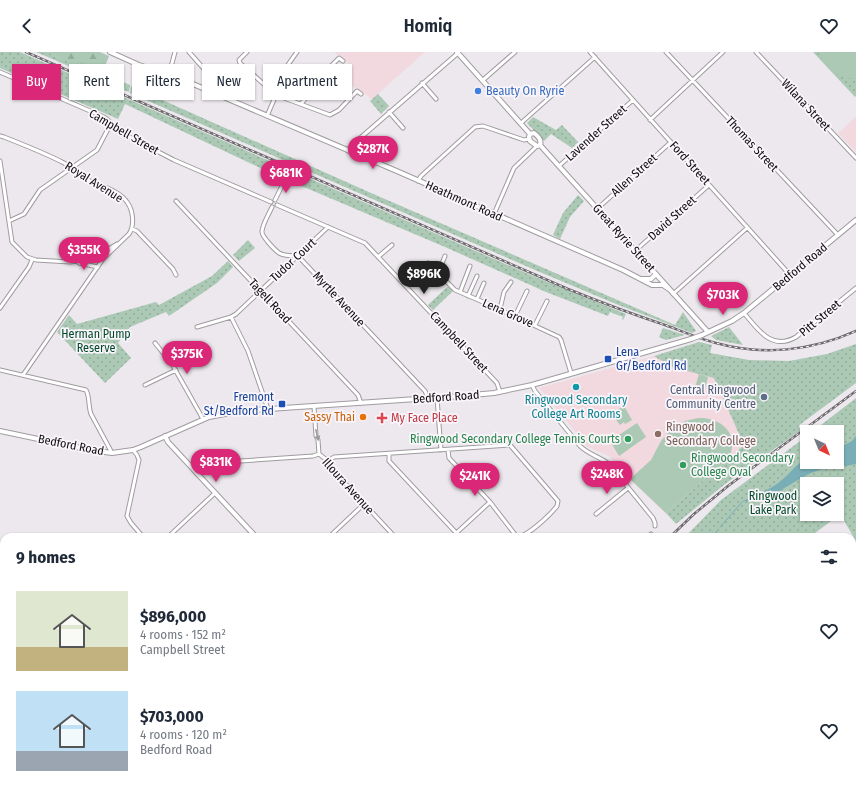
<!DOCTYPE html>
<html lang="en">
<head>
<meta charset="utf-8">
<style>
	body { margin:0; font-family:"Fira Sans Condensed",sans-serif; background:#f2f2f3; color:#1f2937; height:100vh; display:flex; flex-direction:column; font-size:15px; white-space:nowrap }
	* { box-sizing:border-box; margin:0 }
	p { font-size:13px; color:#747a83 }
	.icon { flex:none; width:22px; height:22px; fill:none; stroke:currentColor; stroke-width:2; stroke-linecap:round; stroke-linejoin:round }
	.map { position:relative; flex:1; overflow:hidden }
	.side { position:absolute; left:0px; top:481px; width:856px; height:256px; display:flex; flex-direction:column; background:#fff; border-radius:12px 12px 0 0; box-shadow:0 1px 3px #0004 }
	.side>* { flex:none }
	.guide { position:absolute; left:12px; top:12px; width:400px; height:36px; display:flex; gap:8px }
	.needle { width:26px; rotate:137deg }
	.buttons { position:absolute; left:800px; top:373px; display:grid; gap:8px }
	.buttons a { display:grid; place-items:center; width:44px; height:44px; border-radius:0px; background:#fff; box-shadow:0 1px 3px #0004; font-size:20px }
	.price { position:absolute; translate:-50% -34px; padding:0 9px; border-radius:14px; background:#db2777; color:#fff; font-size:13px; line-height:26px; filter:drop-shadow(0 1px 2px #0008) }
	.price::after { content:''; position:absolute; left:50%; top:24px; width:12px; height:9px; margin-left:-6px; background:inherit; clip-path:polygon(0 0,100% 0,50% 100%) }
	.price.active { background:#222; color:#fff }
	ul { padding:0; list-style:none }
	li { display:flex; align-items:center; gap:12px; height:100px; padding:0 16px }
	li span { display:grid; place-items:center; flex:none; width:112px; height:80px; border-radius:0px; color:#555 }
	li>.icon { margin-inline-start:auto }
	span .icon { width:48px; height:48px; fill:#fffc; stroke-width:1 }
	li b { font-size:17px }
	h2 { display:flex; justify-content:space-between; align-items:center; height:48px; padding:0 16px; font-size:17px }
	.tag { padding:0 14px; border-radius:0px; background:#fff; box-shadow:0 1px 3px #0004; font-size:14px; line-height:36px }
	.tag.active { background:#db2777; color:#fff }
	header { display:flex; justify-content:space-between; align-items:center; height:52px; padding:0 16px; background:#fff; font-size:18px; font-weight:600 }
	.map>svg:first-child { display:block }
	.education { fill:#f2d8df }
	.green { fill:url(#green-dots); fill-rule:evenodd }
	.forest { fill:url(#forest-firs) }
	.pitch { fill:#abc9b5 }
	.water { fill:#79aeb7 }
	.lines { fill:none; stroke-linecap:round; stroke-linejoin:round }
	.stream { stroke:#79aeb7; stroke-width:1 }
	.street-casing { stroke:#a09ca0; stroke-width:5 }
	.secondary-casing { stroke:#a09ca0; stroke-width:6 }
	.primary-casing { stroke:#9b675c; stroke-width:6 }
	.street { stroke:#fff; stroke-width:3 }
	.secondary { stroke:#fff; stroke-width:4 }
	.primary { stroke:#f1c1b7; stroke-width:4.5 }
	.rail-casing { stroke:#6c6a6d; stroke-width:2.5 }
	.rail { stroke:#faf5fa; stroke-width:1; stroke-dasharray:3; stroke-linecap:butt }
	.secondary-bridge-casing { stroke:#a09ca0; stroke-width:6; stroke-linecap:butt }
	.secondary-bridge { stroke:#fff; stroke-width:4 }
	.oneway { fill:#9e9e9e }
	.shop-dot { fill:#3f7fe0; stroke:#faf5fa; stroke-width:1.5 }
	.transit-dot { fill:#1a4fb4; stroke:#faf5fa; stroke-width:1.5 }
	.culture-dot { fill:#0f9aa8; stroke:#faf5fa; stroke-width:1.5 }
	.service-dot { fill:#5c6f8a; stroke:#faf5fa; stroke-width:1.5 }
	.food-dot { fill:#e8710a; stroke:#faf5fa; stroke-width:1.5 }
	.health-dot { fill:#e0444e; stroke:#faf5fa; stroke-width:1.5 }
	.education-dot { fill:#8d6e63; stroke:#faf5fa; stroke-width:1.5 }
	.leisure-dot { fill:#2e9e5b; stroke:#faf5fa; stroke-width:1.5 }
	.labels { text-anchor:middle; stroke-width:3.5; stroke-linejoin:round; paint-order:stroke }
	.shop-label { font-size:12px; fill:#366cbe; stroke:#faf5fa; text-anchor:start }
	.street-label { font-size:12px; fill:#0d0c0d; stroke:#faf5fa }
	.park-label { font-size:12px; fill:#004a2a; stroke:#faf5fa }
	.transit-label { font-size:12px; fill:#164399; stroke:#faf5fa; text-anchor:start }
	.service-label { font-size:12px; fill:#4e5e75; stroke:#faf5fa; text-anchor:end }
	.culture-label { font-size:12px; fill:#0d838f; stroke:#faf5fa }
	.food-label { font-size:12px; fill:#c56008; stroke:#faf5fa; text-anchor:end }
	.health-label { font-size:12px; fill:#be3a42; stroke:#faf5fa; text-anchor:start }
	.education-label { font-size:12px; fill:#785e54; stroke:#faf5fa; text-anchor:start }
	.leisure-label { font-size:12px; fill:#27864d; stroke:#faf5fa; text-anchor:end }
</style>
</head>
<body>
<header><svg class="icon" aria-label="back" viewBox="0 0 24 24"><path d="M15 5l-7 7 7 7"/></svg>Homiq<svg class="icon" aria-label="heart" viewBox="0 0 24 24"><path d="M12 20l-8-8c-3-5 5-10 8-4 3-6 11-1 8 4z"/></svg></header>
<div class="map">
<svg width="856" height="737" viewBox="0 0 856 737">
	<defs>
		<pattern id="green-dots" width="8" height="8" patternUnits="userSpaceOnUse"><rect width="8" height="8" fill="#abc9b5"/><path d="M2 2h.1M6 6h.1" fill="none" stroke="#92ab9a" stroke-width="1.8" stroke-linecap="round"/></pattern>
		<pattern id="forest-firs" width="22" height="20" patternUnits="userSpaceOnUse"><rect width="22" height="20" fill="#abc9b5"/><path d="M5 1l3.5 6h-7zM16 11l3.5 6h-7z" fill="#92ab9a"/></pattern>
	</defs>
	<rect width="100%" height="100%" fill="#ece8ed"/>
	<path class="education" d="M334,0H425L372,47L344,28L353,14Z
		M856,65V100L838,81Z
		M654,304L662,309L714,326L744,393L666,462L624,422L609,404L588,395L539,336Z
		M129,733H211L207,737H125Z"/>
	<path class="green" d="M0,0H20L533,224L626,262L623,268L622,267L623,265L610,260L608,264L546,240L445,195L271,121L125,52L118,67L0,16Z
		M36,0H47L101,24L102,21L130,33L129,40Z
		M813,0H856V44L855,45Z
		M131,34L371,141L675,273L683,260L696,279L692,281L616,252L535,218L130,41Z
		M378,42L389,54L381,62L370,49Z
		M533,65L556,78L562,73L578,90L572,96L551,82L544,89L527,71Z
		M578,143L584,149L570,165L560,187L553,183L563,161Z
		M248,188L255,196L239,209L233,203Z
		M228,209L233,215L217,231L169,264L166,260L130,275L118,291L131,306L105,331L57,280L69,263L77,272L156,250L159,253L212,224Z
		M448,234L453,239L433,258L428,253Z
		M729,275L743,293L716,288L711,284Z
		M663,276L685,283L666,288L659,285Z
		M699,290L712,293L710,301L749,308L789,309L827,302L856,292V331L798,374L801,378L725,432L676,472L666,461L744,393L714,326L672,315L654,304Z
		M856,346V489L840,462L810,485H685L721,448L807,384V410H837V380H812ZM807,432H837V462H807Z
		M389,733H450L453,737H393Z"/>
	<path class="forest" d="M47,0H100L109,4L101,25Z"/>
	<path class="pitch" d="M818,0H856V26C838,29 826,14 818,0Z
		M699,322L708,325L704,341L694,339Z
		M624,354L632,368L625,372L624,370L620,373L614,365L618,362L622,367L617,358Z
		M698,366C722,365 741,383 728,407L666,461L630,427L651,408L661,389L670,379L685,369Z
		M637,371L646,385L619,404L610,389Z"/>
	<path class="water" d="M856,384V412C844,415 831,415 819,418C795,425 771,452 743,449C757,443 772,437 783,427C793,419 794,413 807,407V410H837V397L852,389Z"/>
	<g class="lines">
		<path class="stream" d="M720,475L743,449
			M713,485L717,479"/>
		<g class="street-casing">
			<path id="street" d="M189,0L219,34L218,43
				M247,0L239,8L240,11L276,43
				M590,0L790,223
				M666,0L838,183
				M756,0L856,106
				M0,20L104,65C110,68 112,74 118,79L174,108L271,150
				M169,22L175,0
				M483,28L515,0
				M422,31L436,47
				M270,38L297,0
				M301,52L331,14L339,6L343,9
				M389,60L403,76
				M267,64L276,43L330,63L339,58L357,39L361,42
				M650,68L723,0
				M521,71L595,5
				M0,84L4,85C24,93 45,101 64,111C72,115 78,123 86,127C99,134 118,137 127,150C133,158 135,173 129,182L103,207L23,323
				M348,99L351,94L458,1
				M0,109L12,190L27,205L36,208L70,210L87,208L96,205L117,192
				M559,114L633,48
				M418,129L421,124L475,75L483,74L524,88L529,87
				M275,148L284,130
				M176,149L358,343L361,351
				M277,153L365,191L497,331L500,340
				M272,155C269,162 263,171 262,179C261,184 275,198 279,201C284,204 293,204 298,204L425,339L428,346
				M597,157L671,90
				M494,162L514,116L537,94
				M9,169L24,162L40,138L97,98L108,77L112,73
				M132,177L137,179L173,217L176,223
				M635,199L709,133
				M378,205L392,193
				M79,211L98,215
				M428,211L455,238L490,253L559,285L561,288L571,321
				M438,221L445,204
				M460,240L470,214
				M673,242L747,176
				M468,244L477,224
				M477,247L484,231
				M0,256L29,215L32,208
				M500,257L504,240L511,230
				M744,261C758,278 772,299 796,285L856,236
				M515,264L527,239
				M231,265L248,299L268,357
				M535,273L547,249
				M197,275L231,265L236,262L328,175
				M155,291L172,312L203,367
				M0,318L86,338C90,345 88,354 91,362L112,401
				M145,333L176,318
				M532,333L535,339L580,394C588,402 600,405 609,412L653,466L655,471V474
				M437,346L441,398
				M314,354L316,384L318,388L319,402L328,409L327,411L329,414L395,485
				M133,398L137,403L139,408L127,464L131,471L143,485
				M389,402V409L460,485
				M328,409L334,405L510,393L558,449L557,454C551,462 527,485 517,485L490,450L449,406L448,398
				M197,422L204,418L226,410L313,404L319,402
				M596,462L628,436
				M168,485L215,441
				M247,485L252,480
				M329,485L364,452
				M452,485L490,450
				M648,485L651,482
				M0,597L4,600
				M852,612L855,609
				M81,733L85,737
				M231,733L234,737
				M352,733L355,737
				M563,733L570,737
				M644,733L648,737
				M825,733L827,737
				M118,737L122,733
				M289,737L294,733
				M358,737L363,733
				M501,737L504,733
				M542,737L544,733
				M613,737L618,733"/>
		</g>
		<g class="secondary-casing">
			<path id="secondary" d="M110,0L139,13L186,29L399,120L623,218L652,233H663L669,237
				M457,0L530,82
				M530,82L529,85L530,89L537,94L540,93
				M530,82L534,81C538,84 542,88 540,93
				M540,93L708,280
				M642,227H651L656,222
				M702,283L732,269L744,261L856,168
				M0,379L90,398L112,401L133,398L141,395L209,365L241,359L461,344L494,341L532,333L691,287
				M165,384L168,390L256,485
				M488,733L493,737"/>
		</g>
		<g class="primary-casing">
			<path id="primary" d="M852,541L856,539
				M852,556L856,554
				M718,733V737
				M729,737L730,733"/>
		</g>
		<use href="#street" class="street"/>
		<use href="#secondary" class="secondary"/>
		<use href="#primary" class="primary"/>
		<g class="rail-casing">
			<path id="rail" d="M26,0L568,237C600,250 632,262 665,273C682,279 699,287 716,291C763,304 812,299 856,279
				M670,485L694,462L728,434L856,339
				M530,737L532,733"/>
		</g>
		<use href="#rail" class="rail"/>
		<g class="secondary-bridge-casing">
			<path id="secondary-bridge" d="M691,287L702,283"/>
		</g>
		<use href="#secondary-bridge" class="secondary-bridge"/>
	</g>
	<defs><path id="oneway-solid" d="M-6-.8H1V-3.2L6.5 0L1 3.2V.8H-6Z"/></defs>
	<use class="oneway" href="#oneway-solid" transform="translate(317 383) rotate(77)"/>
	<circle class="shop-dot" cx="478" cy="39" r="4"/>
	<g class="transit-dot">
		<rect x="604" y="303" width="8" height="8" rx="2"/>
		<rect x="278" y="348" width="8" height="8" rx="2"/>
	</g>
	<circle class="culture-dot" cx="576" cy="335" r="4"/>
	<circle class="service-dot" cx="764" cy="345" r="4"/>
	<circle class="food-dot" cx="363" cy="365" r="4"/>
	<path class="health-dot" d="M380 360h4v4h4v4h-4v4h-4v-4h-4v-4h4z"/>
	<circle class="education-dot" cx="658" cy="382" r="4"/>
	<g class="leisure-dot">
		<circle cx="628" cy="387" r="4"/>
		<circle cx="683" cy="413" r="4"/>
	</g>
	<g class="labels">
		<g class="shop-label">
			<text x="486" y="43">Beauty On Ryrie</text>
		</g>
		<g class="street-label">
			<text transform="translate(806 53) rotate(47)" y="4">Wilana Street</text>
			<text transform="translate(124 80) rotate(30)" y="4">Campbell Street</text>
			<text transform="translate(596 81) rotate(-42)" y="4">Lavender Street</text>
			<text transform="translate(752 92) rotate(47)" y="4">Thomas Street</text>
			<text transform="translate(690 111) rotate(48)" y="4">Ford Street</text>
			<text transform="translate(634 123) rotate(-42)" y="4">Allen Street</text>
			<text transform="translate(94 130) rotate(32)" y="4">Royal Avenue</text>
			<text transform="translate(464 149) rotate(24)" y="4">Heathmont Road</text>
			<text transform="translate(672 166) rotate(-42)" y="4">David Street</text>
			<text transform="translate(624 186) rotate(48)" y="4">Great Ryrie Street</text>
			<text transform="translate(293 208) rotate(-43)" y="4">Tudor Court</text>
			<text transform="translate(800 215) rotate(-40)" y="4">Bedford Road</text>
			<text transform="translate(339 247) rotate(47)" y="4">Myrtle Avenue</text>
			<text transform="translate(270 249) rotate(47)" y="4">Tagell Road</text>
			<text transform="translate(508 261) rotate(24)" y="4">Lena Grove</text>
			<text transform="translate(820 266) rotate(-40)" y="4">Pitt Street</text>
			<text transform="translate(459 290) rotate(47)" y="4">Campbell Street</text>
			<text transform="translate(446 345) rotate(-4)" y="4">Bedford Road</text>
			<text transform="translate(71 393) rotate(11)" y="4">Bedford Road</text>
			<text transform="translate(348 434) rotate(48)" y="4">Illoura Avenue</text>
		</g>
		<g class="park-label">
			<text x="96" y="286">Herman Pump<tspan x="96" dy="14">Reserve</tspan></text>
			<text x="773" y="448">Ringwood<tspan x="773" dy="14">Lake Park</tspan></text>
		</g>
		<g class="transit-label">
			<text x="616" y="304">Lena<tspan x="616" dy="14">Gr/Bedford Rd</tspan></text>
			<text x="274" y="349" text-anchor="end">Fremont<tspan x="274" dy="14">St/Bedford Rd</tspan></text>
		</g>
		<g class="service-label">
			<text x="756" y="342">Central Ringwood<tspan x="756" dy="14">Community Centre</tspan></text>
		</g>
		<g class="culture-label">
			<text x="576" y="352">Ringwood Secondary<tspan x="576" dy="14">College Art Rooms</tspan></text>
		</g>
		<g class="food-label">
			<text x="355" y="369">Sassy Thai</text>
		</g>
		<g class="health-label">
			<text x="391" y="370">My Face Place</text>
		</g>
		<g class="education-label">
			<text x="666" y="379">Ringwood<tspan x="666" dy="14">Secondary College</tspan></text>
		</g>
		<g class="leisure-label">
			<text x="620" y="391">Ringwood Secondary College Tennis Courts</text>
			<text x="691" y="410" text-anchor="start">Ringwood Secondary<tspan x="691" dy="14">College Oval</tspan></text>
		</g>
	</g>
</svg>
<div class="buttons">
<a><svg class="needle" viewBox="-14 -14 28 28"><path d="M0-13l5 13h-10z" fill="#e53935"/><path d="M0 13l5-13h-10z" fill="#747a83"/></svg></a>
<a><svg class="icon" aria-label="layers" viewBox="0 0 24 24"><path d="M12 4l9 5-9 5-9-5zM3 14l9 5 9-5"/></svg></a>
</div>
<b class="price" style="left:373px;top:118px">$287K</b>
<b class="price" style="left:286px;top:142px">$681K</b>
<b class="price" style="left:84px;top:219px">$355K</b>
<b class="price active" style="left:424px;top:243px">$896K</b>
<b class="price" style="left:723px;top:264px">$703K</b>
<b class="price" style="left:187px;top:323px">$375K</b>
<b class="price" style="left:216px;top:431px">$831K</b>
<b class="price" style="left:607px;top:443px">$248K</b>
<b class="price" style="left:475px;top:445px">$241K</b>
<div class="guide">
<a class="tag active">Buy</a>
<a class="tag">Rent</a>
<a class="tag">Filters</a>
<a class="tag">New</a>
<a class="tag">Apartment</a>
</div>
<section class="side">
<h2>9 homes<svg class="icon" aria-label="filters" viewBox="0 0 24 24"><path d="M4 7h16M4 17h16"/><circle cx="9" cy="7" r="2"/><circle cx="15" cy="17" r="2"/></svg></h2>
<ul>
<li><span style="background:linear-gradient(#dfe7d0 70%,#c2b280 0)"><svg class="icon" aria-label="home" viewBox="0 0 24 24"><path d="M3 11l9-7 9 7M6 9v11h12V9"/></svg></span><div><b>$896,000</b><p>4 rooms · 152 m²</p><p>Campbell Street</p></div><svg class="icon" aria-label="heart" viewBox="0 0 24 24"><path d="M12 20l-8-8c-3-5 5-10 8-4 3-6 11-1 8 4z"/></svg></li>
<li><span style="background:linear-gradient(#bfe0f5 75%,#9aa5b1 0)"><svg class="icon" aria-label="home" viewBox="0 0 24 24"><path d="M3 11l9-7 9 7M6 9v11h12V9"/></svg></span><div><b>$703,000</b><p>4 rooms · 120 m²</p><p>Bedford Road</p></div><svg class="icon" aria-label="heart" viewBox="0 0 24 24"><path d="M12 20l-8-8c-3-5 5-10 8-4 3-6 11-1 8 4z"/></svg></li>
</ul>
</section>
</div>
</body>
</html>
